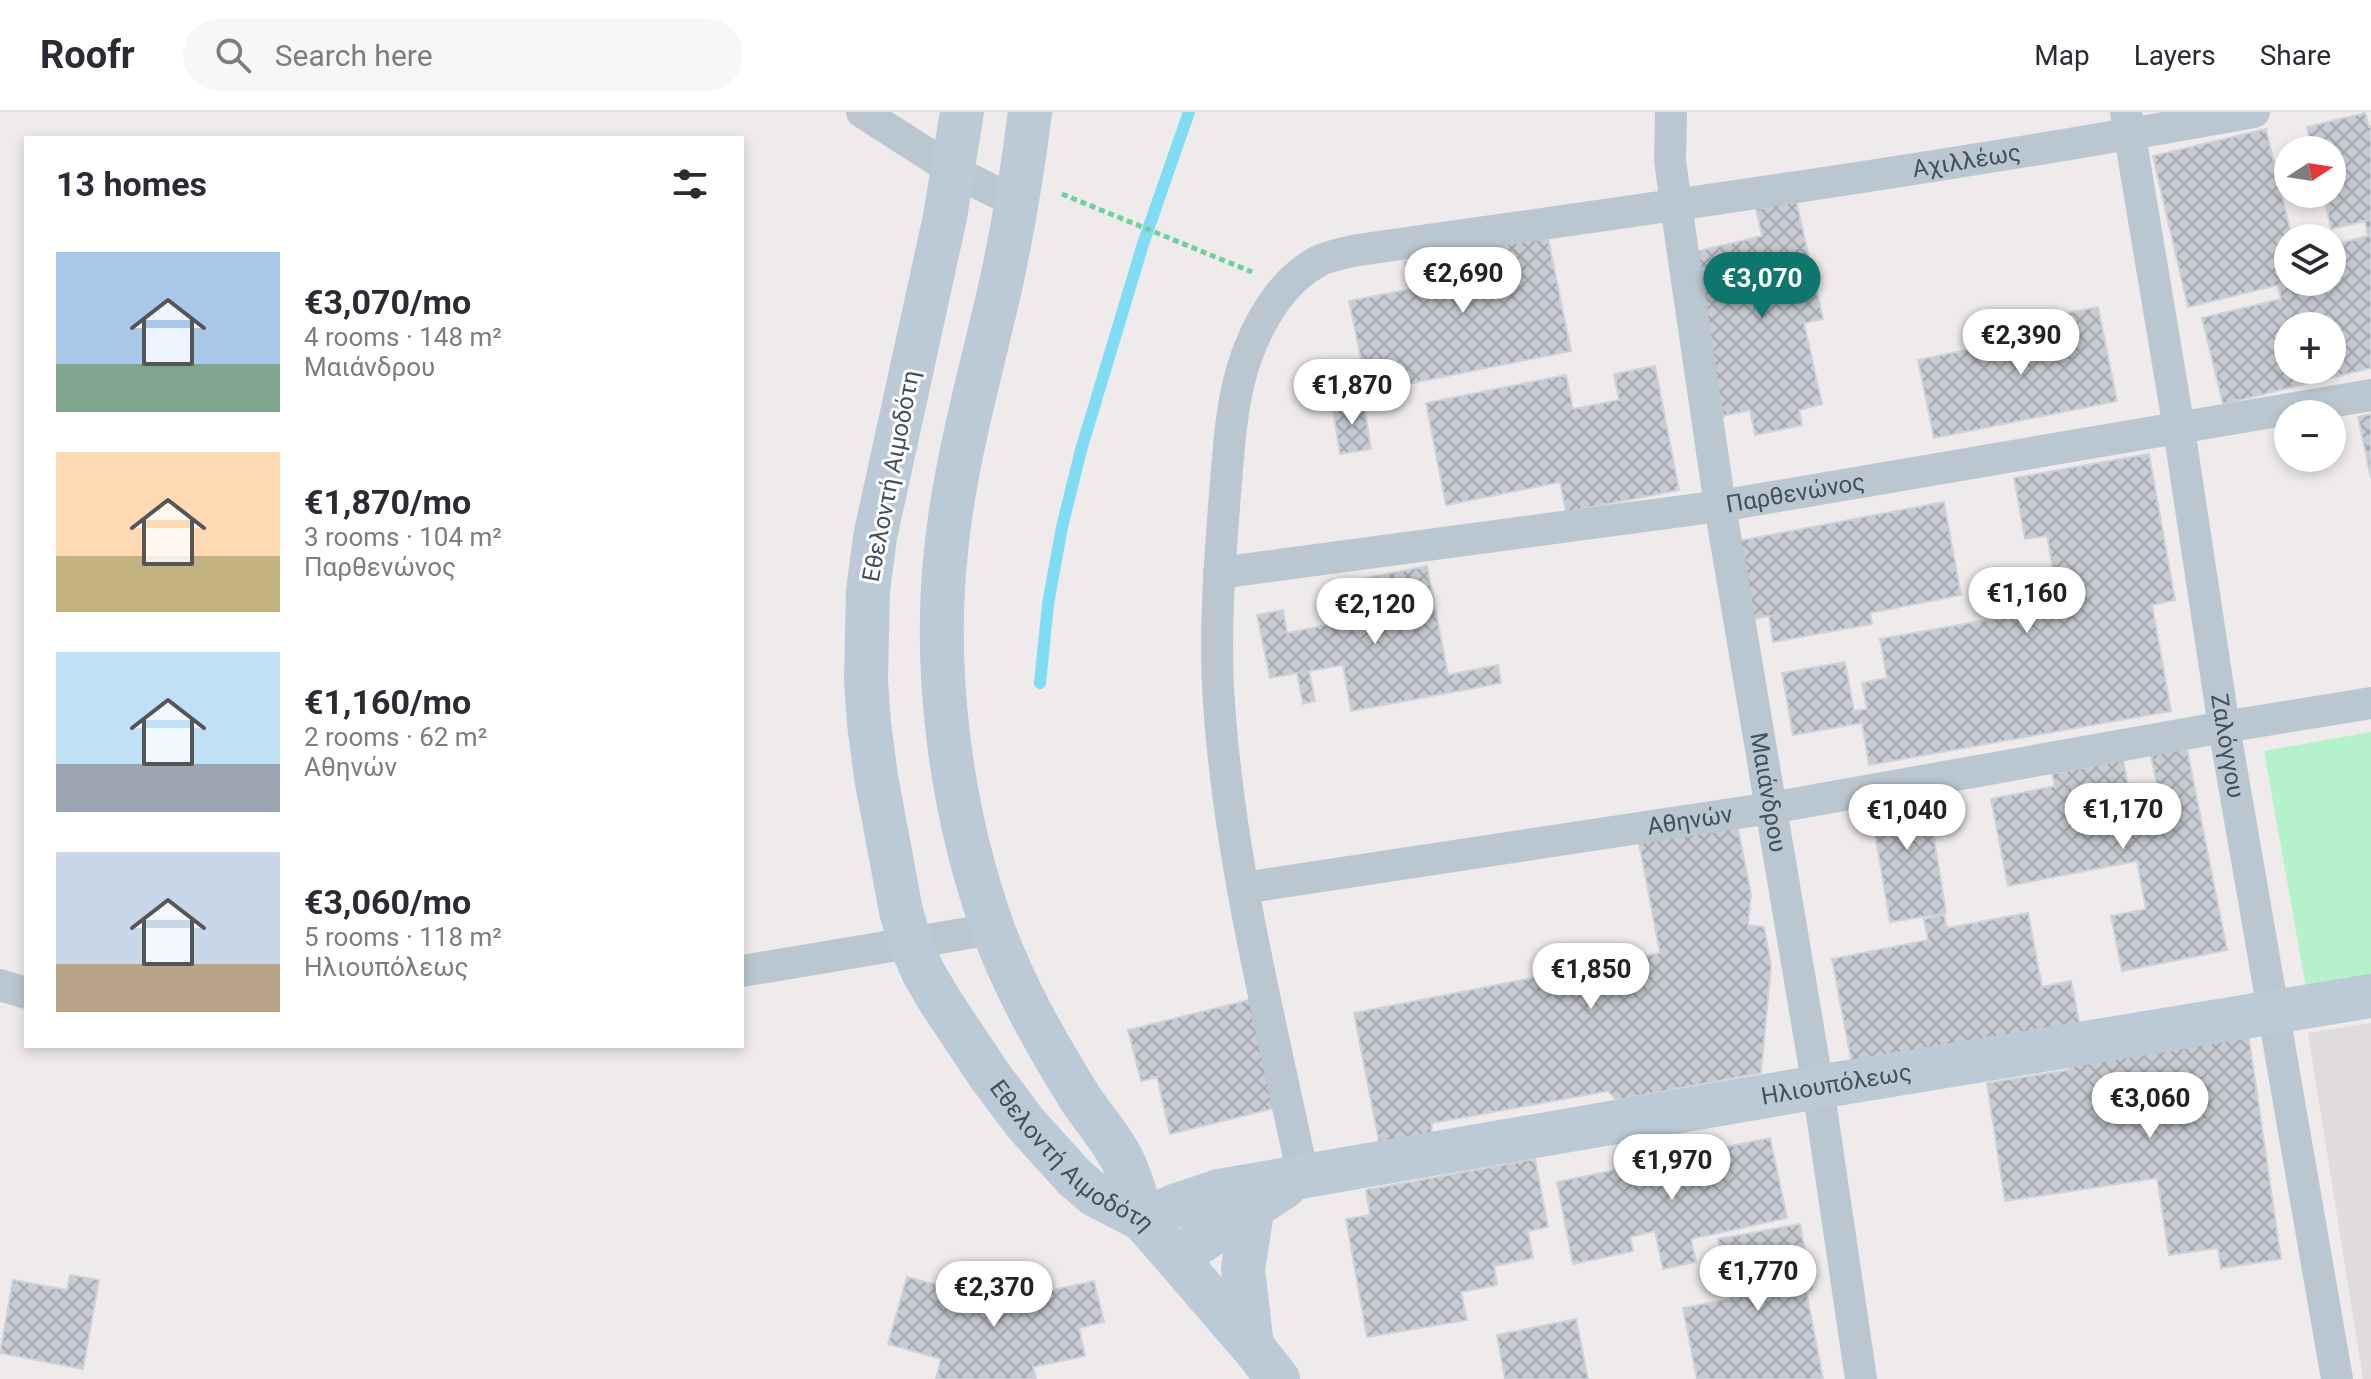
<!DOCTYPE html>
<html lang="en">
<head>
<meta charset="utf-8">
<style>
	body { margin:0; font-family:Roboto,sans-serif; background:#f7f7f7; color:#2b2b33; height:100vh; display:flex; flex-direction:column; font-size:30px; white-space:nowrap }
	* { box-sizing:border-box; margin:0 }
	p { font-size:26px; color:#7c7c81 }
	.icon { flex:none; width:44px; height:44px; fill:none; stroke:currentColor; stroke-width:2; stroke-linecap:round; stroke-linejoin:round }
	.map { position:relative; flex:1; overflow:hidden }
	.drawer { position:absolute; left:24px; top:24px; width:720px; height:912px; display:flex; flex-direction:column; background:#fff; border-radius:0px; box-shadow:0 4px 12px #0003 }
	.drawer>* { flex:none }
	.needle { width:52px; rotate:78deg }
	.fabs { position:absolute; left:2274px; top:24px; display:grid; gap:16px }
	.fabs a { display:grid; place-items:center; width:72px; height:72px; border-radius:50%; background:#fff; box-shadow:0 4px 12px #0003; font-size:40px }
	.price { position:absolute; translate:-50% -68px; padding:0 18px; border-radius:28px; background:#fff; color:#222; font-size:26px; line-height:52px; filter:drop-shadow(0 2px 4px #0008) }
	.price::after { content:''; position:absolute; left:50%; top:48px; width:24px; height:18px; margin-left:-12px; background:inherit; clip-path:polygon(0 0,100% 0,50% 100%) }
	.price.selected { background:#0f766e; color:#fff }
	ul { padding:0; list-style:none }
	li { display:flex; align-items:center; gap:24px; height:200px; padding:0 32px }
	li span { display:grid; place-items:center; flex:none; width:224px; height:160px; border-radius:0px; color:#555 }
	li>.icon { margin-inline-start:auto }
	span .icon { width:96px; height:96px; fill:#fffc; stroke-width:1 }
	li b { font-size:34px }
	h2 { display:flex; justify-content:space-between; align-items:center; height:96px; padding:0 32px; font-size:34px }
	header { display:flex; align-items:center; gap:48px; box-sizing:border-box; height:112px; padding:0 40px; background:#fff; border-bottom:2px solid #e1e1e2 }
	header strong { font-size:38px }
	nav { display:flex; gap:44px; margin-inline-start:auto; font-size:28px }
	.search { width:560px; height:72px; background:#f7f7f7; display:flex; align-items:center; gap:20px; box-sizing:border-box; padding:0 28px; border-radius:44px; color:#7c7c81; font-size:30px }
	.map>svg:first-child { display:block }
	.education { fill:#e0dcde }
	.green { fill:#b5f2cb }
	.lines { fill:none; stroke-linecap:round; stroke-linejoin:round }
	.stream { stroke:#7fdcf2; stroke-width:12 }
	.building { fill:url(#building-cross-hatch); stroke:#cfd2d8; stroke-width:2; fill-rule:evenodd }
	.path { stroke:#6bd29d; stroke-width:5; stroke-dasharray:6 4; stroke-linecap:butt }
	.street { stroke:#bbc7d0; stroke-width:32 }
	.secondary { stroke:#bccad7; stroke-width:44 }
	.labels { text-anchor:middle; stroke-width:6; stroke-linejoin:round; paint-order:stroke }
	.street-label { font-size:24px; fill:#43505b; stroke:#fff }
</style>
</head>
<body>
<header>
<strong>Roofr</strong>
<div class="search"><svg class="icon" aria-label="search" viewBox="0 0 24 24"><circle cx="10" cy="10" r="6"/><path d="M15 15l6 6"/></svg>Search here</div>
<nav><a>Map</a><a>Layers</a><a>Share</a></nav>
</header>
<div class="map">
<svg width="2371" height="1267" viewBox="0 0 2371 1267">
	<defs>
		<pattern id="building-cross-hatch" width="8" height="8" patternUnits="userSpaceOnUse" patternTransform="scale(2)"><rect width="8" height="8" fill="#c8cbd1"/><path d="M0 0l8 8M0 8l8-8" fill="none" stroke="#a4a7ad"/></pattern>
	</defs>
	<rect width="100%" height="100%" fill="#efebec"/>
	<path class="education" d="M2371,911V1267H2363L2308,921Z"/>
	<path class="green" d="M2371,620V865L2306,876L2264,639Z"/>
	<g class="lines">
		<path class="stream" d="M1040,571L1048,492L1062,415L1081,338L1143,132L1189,0"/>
	</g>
	<path class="building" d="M2365,1L2369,15L2371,14V256L2223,292L2202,206L2281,187L2278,173L2188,195L2153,44L2266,17L2292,126H2288V170H2332V133L2368,124L2365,109L2331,117L2323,82H2332V38H2312L2307,15ZM2288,214H2332V258H2288Z
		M1796,88L1823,207L1804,211L1822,292L1799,298L1802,313L1755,323L1750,298L1723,304L1690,141L1762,124L1756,97Z
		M1547,121L1571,239L1368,280L1349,189L1411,177L1405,150Z
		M2098,195L2117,289L1934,326L1918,248L2043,222L2040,206Z
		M1655,254L1679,378L1566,400L1560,370L1446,393L1426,291L1566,263L1573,297L1619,288L1614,262Z
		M1363,287L1371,337L1340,342L1332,293Z
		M2371,302V366L2358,305Z
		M2149,342L2175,488L2152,493L2171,599L1869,653L1862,611L1793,623L1782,561L1845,550L1854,599L1867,597L1862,571L1887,566L1880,527L2060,495L2047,424L2025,427L2014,366Z
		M1944,390L1961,483L1870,501L1872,512L1773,530L1769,504L1753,507L1738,429Z
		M1427,454L1448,563L1498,553L1501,571L1351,599L1343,553L1309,559L1315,589L1303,592L1297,561L1270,566L1257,503L1283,498L1287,521L1358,507L1351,469Z
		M2186,632L2227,838L2122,859L2111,804L2146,797L2137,749L2008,774L1991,687L2055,674L2052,662L2123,648L2131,689L2159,683L2150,639Z
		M1925,670L1946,801L1890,810L1868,680Z
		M1737,712L1751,782L1748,813L1764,815L1771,854L1761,961L1616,988L1608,979L1432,1011L1431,1025L1380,1035L1354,901L1660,841L1639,731Z
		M2028,801L2042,875L2071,869L2080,914L1853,958L1832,847L1928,828L1924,807L1944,803L1947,816Z
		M1257,886L1283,994L1170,1022L1157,965L1141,969L1128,918Z
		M2248,920L2281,1147L2221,1156L2218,1136L2169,1143L2157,1066L2005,1089L1987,971L2069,958L2067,948Z
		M1770,1026L1787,1106L1691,1127L1696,1150L1663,1157L1655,1119L1630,1125L1633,1139L1573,1152L1557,1070Z
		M1535,1047L1548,1115L1528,1119L1533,1146L1494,1154L1497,1173L1461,1180L1467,1208L1367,1225L1346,1107L1370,1103L1366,1078Z
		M1800,1112L1812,1177L1806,1178L1823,1267H1697L1683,1196L1730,1187L1718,1127Z
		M70,1163L99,1168L83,1257L0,1241L13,1168L67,1178Z
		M907,1165L999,1190L1094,1169L1104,1210L1079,1216L1085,1244L1033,1255L1036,1267H936L941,1247L888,1232Z
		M1576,1207L1588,1267H1505L1497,1223Z"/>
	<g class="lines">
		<path class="path" d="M1062,82L1252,160"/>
		<g class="street">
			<path d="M862,0L954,59L1017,91"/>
			<path id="s1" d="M1671,0L1670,48L1676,93L1720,394L1818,975L1861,1267"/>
			<path id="s2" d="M2126,0L2179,317L2224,615L2337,1267"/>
			<path id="s3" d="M1219,461L1720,394L2371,283"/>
			<path id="s4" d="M1243,776L1771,696L2224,615L2371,591"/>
			<path d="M742,859L993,817"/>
			<path d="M0,873L26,881"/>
			<path id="s5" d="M1303,1064C1269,902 1227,740 1218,575C1215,510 1220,446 1225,382C1231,310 1233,246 1277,186C1288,171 1301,159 1317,150C1330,143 1344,141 1358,138C1657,96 1957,54 2254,0"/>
		</g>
		<g class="secondary">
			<path id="s6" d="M962,0L945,105L875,425L868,479L866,568L869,611L876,665L901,799L910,830L923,860L940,889L990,964L1026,1012L1074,1065L1095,1083L1143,1108L1252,1234L1278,1267"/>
			<path d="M1030,0C1023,56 1014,111 1002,167C982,257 955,347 946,439C933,561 951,698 992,814C1014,875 1046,931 1080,986C1095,1009 1116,1031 1126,1056C1133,1073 1138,1091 1143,1108"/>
			<path id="s7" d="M1143,1108L1177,1093L1219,1079L1818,975L2371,884"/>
			<path d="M1177,1145L1284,1075"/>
			<path d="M1252,1234L1243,1157L1253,1094"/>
		</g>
	</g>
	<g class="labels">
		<g class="street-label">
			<text dy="8" stroke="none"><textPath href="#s5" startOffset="1608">Αχιλλέως</textPath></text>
			<text transform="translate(891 364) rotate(-79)" y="8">Εθελοντή Αιμοδότη</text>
			<text dy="8" stroke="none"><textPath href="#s3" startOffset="582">Παρθενώνος</textPath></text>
			<text dy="8" stroke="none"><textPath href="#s2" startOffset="642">Ζαλόγγου</textPath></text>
			<text dy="8" stroke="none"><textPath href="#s1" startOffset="688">Μαιάνδρου</textPath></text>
			<text dy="8" stroke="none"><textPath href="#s4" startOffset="452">Αθηνών</textPath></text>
			<text dy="8" stroke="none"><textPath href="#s7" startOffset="708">Ηλιουπόλεως</textPath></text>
			<text dy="8" stroke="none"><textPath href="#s6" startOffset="1116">Εθελοντή Αιμοδότη</textPath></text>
		</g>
	</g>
</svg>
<div class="fabs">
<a><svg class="needle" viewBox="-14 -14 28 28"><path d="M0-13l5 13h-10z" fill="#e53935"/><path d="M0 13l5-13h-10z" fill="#7c7c81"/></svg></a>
<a><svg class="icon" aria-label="layers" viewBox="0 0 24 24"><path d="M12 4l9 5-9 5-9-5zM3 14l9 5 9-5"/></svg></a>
<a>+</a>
<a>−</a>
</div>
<b class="price" style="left:1463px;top:203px">€2,690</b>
<b class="price selected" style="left:1762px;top:208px">€3,070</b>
<b class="price" style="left:2021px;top:265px">€2,390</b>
<b class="price" style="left:1352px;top:315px">€1,870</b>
<b class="price" style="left:2027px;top:523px">€1,160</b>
<b class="price" style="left:1375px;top:534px">€2,120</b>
<b class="price" style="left:2123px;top:739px">€1,170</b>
<b class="price" style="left:1907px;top:740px">€1,040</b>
<b class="price" style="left:1591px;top:899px">€1,850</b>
<b class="price" style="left:2150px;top:1028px">€3,060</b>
<b class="price" style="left:1672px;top:1090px">€1,970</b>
<b class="price" style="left:1758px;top:1201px">€1,770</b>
<b class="price" style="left:994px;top:1217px">€2,370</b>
<section class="drawer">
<h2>13 homes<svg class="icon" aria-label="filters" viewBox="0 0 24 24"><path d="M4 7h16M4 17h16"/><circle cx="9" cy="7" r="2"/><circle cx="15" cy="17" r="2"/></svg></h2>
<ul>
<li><span style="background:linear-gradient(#a9c7e8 70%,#7fa58c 0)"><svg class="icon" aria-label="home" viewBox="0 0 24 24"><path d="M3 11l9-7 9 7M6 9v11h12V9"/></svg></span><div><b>€3,070/mo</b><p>4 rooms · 148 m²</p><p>Μαιάνδρου</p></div></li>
<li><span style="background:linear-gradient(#ffd9b3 65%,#c2b280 0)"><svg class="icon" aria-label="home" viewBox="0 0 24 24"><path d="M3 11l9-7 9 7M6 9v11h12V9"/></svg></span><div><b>€1,870/mo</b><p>3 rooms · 104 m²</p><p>Παρθενώνος</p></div></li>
<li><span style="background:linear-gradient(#bfe0f5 70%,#9aa5b1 0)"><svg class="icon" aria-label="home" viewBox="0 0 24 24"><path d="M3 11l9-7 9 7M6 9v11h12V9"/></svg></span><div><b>€1,160/mo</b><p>2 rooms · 62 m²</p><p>Αθηνών</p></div></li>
<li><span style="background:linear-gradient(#c9d6e8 70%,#b9a48a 0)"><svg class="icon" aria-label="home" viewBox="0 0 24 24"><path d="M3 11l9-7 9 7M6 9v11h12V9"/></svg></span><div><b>€3,060/mo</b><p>5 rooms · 118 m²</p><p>Ηλιουπόλεως</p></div></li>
</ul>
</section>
</div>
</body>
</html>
